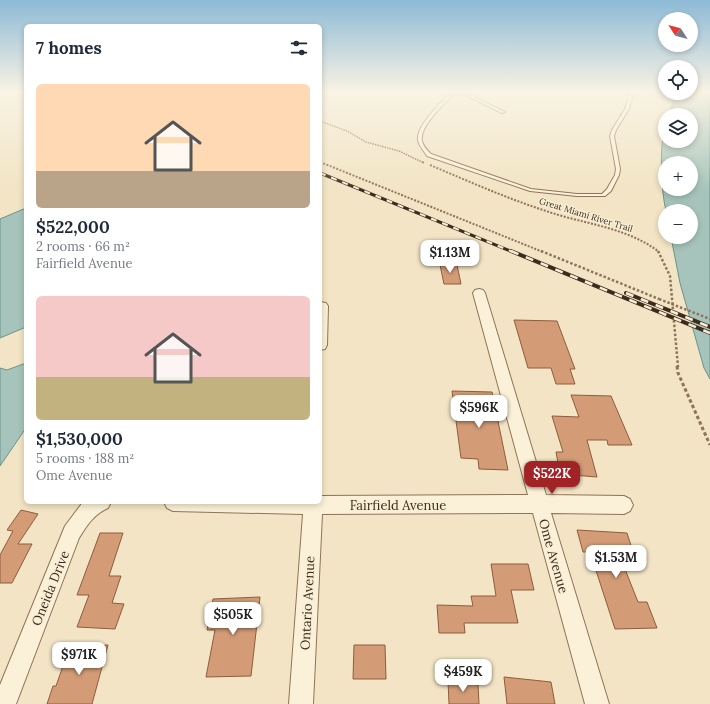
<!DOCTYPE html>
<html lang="en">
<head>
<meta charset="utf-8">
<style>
	body { margin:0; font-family:Lora,serif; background:#f2f2f3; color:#1f2937; height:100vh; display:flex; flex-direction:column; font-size:15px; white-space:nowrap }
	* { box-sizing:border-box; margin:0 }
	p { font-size:13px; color:#747a83 }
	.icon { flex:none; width:22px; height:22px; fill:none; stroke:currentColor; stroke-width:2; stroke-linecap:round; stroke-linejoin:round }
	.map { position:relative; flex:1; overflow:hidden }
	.side { position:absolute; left:24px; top:24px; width:298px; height:480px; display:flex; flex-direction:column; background:#fff; border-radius:6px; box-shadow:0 2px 6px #0003 }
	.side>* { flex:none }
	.needle { width:26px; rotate:306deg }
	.buttons { position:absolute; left:658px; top:12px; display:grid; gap:8px }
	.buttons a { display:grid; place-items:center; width:40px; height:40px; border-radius:50%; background:#fff; box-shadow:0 2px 6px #0003; font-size:20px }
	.price { position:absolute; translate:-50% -34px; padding:0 9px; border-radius:8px; background:#fff; color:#222; font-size:13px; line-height:26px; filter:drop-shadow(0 1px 2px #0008) }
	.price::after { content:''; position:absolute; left:50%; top:24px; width:12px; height:9px; margin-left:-6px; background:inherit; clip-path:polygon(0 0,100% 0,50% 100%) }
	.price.on { background:#a22325; color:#fff }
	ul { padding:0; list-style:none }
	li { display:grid; align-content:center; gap:8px; height:212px; padding:0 12px }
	li span { display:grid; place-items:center; height:124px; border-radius:6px; color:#555 }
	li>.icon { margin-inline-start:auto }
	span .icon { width:72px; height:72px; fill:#fffc; stroke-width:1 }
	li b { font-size:17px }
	h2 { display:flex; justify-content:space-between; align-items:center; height:48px; padding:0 12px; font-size:17px }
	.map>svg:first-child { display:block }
	.water { fill:#a6c4bb; stroke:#6b948a; fill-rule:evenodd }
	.building { fill:#d39c76; stroke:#8f5c3c }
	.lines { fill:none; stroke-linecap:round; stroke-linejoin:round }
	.service-casing { stroke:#8e7458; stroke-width:2 }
	.minor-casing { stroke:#8e7458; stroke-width:2 }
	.path-far3 { stroke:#8e7458; stroke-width:1.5; stroke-dasharray:1.5 1; stroke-linecap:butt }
	.path-far2 { stroke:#8e7458; stroke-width:2; stroke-dasharray:2 1.5; stroke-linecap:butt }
	.path-far1 { stroke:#8e7458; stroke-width:2.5; stroke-dasharray:2.5 2; stroke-linecap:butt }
	.path { stroke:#8e7458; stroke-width:3; stroke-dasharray:3.5 2.5; stroke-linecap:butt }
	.service { fill:#fbf1d8; fill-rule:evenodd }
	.minor { fill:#fbf1d8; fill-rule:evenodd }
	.rail-far1-casing { stroke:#3d2c1d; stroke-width:3 }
	.rail-casing { stroke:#3d2c1d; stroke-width:4 }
	.rail-far1 { stroke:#f8eed4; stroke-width:2; stroke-dasharray:6; stroke-linecap:butt }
	.rail { stroke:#f8eed4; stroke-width:2.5; stroke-dasharray:8; stroke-linecap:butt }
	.path-bridge { stroke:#8e7458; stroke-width:2.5; stroke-dasharray:2.5 2; stroke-linecap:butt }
	.labels { text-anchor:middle; stroke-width:3; stroke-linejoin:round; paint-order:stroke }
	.far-street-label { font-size:9px; fill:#3d2c1d; stroke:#f8eed4 }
	.near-street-label { font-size:13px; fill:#3d2c1d; stroke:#f8eed4 }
</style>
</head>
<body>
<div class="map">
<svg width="710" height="704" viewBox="0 0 710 704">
	<rect width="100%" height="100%" fill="#f2e4c4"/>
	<path class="water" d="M710,92V379L704,368L680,283L671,237H691V211H666C661,190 659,148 665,127V141H691V115H669L676,93ZM665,163H691V189H665Z
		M26,208V327L0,338V219Z
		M26,363V428L0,466V368L7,370Z"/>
	<path class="building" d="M440,265H457L461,284H444Z
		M514,320L557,321L575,369H570L575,384H556L551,368H528Z
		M452,391L492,392L508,470L479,469L478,459L461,458Z
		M571,395L611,396L632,445H608L607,440H587L597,477L560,474L556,452H563L552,416L579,417Z
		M21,510L38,514L18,544H32L12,583H0V555L13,531L7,530Z
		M577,530L627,533L634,555L619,554L638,602H647L657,628L615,629L590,552H583Z
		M100,533H123L109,576H121L112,603L124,604L115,629L77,627L89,595H77Z
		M491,564H528L534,590H511L518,623H464L465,633H439L437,605L473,606L471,596H496Z
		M260,597L251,676L206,677L215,630H207L213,599Z
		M108,645L92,704H47L53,686H56L70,646Z
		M354,645H385L386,679H353Z
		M504,677L551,682L555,704H507Z
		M448,681L478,685L479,704H449Z"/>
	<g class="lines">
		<g class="service-casing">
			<path id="service" d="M452,92H456C446,102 419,126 422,141C423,146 427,150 431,154L531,189L577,194H602L607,189L615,175L616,169L610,136L612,130L625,109L630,92H634L629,109L616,130L614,136L620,169L619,175L611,191L605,196H577L530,191L427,156C424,151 419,146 418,140C416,126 442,101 452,92Z
				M459,92H464L505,112L502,113Z"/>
		</g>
		<g class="minor-casing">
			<path id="minor" d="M479,289L483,290L485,293L546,495L624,496L630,499L633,505L630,511L624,514L551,513L609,704H585L533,513L322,514L313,704H289L303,514L173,511L167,508L164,502H320V496L528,495L473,293L475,290Z
				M320,302L326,303L328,306L327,345L325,349L320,350Z
				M83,502H111L108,508C94,514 87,525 79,538L16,704H0V685L65,526Z"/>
		</g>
		<path class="path-far3" d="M320,121L347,131L366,142L399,151L424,163
			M320,162L321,163"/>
		<path class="path-far2" d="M320,162L543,252
			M422,162L425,163
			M430,165C468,181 506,198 546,211C583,224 627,227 659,252"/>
		<path class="path-far1" d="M541,251L659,299
			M658,251L670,276L678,367"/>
		<path class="path" d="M677,366L678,373L710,445"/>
		<use href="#service" class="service"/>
		<use href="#minor" class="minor"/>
		<g class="rail-far1-casing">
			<path id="rail-far1" d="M320,173L513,252"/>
		</g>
		<g class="rail-casing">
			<path id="rail" d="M511,251L710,333
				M626,293L710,327"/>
		</g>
		<use href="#rail-far1" class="rail-far1"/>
		<use href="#rail" class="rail"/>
		<path class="path-bridge" d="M659,299L710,319"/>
	</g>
	<linearGradient id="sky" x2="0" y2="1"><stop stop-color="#8dbad6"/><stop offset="0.48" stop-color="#f9f3e4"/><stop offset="1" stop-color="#f9f3e4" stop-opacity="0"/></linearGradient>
	<rect width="710" height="191" fill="url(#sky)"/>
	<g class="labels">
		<g class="far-street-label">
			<text transform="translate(586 215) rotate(17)" y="3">Great Miami River Trail</text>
		</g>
		<g class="near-street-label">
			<text x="398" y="510">Fairfield Avenue</text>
			<text transform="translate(554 556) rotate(74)" y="5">Ome Avenue</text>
			<text transform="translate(50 588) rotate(-68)" y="5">Oneida Drive</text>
			<text transform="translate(307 603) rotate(-87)" y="5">Ontario Avenue</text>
		</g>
	</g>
</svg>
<div class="buttons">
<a><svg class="needle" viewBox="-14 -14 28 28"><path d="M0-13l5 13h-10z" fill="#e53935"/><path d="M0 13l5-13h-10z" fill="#747a83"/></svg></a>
<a><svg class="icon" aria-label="locate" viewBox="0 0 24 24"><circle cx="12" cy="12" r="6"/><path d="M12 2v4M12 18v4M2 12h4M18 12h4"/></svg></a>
<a><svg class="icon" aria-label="layers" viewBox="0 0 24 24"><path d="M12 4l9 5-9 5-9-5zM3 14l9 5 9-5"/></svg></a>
<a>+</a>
<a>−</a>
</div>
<b class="price" style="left:450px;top:274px">$1.13M</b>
<b class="price" style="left:479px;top:429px">$596K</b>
<b class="price on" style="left:552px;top:495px">$522K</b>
<b class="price" style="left:616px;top:579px">$1.53M</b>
<b class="price" style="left:233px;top:636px">$505K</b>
<b class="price" style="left:79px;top:676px">$971K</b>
<b class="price" style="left:463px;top:693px">$459K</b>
<section class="side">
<h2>7 homes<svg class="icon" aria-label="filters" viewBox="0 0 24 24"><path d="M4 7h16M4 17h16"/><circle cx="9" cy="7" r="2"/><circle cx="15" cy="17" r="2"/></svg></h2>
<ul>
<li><span style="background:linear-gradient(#ffd9b3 70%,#b9a48a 0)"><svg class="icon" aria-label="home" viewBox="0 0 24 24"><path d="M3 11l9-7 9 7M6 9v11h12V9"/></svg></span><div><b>$522,000</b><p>2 rooms · 66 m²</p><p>Fairfield Avenue</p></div></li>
<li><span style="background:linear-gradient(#f6c9c9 65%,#c2b280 0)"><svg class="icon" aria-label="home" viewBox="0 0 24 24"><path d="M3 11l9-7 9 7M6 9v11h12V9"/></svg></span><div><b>$1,530,000</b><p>5 rooms · 188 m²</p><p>Ome Avenue</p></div></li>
</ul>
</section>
</div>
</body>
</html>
